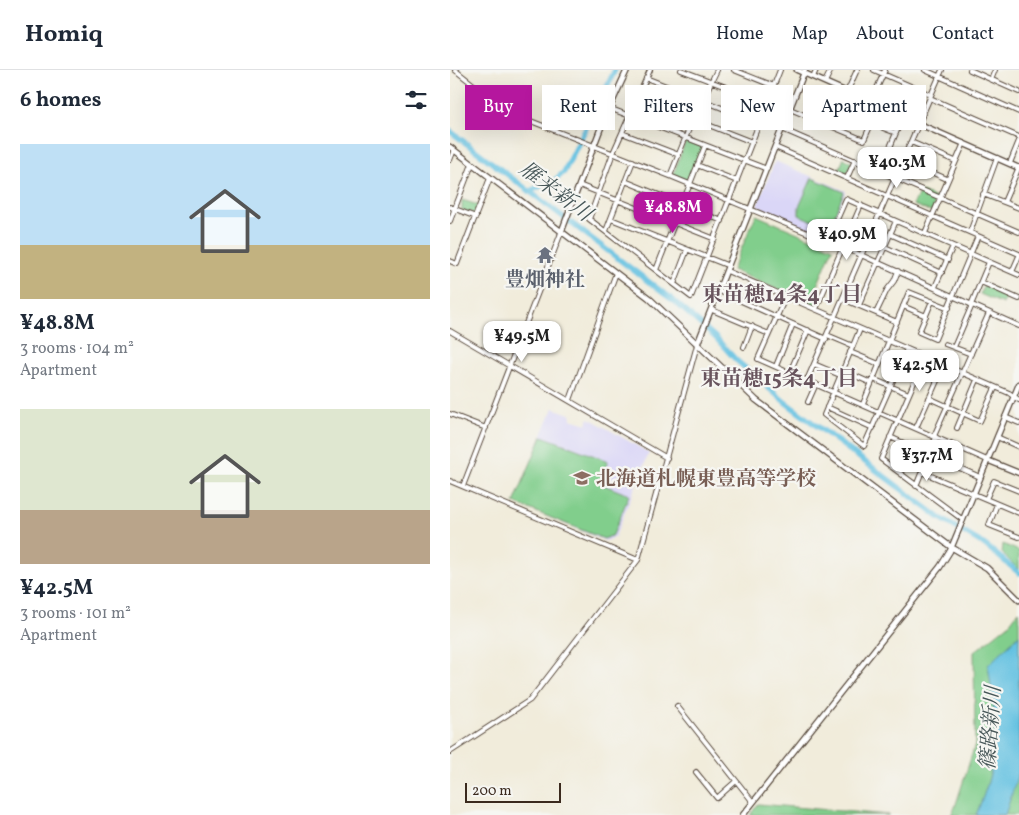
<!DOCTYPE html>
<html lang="en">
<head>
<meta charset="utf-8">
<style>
	body { margin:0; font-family:Vollkorn,"Noto Serif JP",serif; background:#f6f6f7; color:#1f2937; height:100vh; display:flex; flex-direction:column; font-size:19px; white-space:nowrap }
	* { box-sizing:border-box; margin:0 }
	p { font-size:16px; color:#747a83 }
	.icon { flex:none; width:28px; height:28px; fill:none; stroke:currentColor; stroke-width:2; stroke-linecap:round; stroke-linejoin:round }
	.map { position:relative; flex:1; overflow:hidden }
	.side { display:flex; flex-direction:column; background:#fff; width:450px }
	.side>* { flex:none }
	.hud { position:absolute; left:15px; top:15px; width:475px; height:45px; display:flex; gap:10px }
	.scale { position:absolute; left:15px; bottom:12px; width:96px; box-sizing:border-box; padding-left:5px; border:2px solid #3b2a1e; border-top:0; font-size:14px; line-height:18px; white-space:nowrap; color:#3b2a1e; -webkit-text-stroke:4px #f6f6f2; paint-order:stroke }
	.price { position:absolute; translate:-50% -42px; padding:0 11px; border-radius:10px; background:#fff; color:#222; font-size:16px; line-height:32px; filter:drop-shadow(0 1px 2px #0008) }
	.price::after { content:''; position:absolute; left:50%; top:30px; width:15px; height:11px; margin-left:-8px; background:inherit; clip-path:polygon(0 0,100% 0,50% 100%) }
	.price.on { background:#b5179e; color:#fff }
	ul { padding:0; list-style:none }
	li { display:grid; align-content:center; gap:10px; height:265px; padding:0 20px }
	li span { display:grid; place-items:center; height:155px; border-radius:0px; color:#555 }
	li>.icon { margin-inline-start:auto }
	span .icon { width:90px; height:90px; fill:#fffc; stroke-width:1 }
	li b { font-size:21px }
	h2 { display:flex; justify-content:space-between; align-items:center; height:60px; padding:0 20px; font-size:21px }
	.tag { padding:0 18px; border-radius:0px; background:#fff; box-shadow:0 5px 20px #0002; font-size:18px; line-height:45px }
	.tag.on { background:#b5179e; color:#fff }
	header { display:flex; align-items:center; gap:30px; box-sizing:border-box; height:70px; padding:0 25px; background:#fff; border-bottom:1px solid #e0e1e3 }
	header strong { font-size:24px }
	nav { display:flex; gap:28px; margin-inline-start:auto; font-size:18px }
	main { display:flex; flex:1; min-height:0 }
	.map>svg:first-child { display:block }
	.built { fill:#dad6f7 }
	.green { fill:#81ce8c; stroke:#5e7c55 }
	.water { fill:#63c1e1; stroke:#4f7680 }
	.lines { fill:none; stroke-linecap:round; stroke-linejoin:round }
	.river { stroke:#63c1e1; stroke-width:5.5 }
	.minor-casing { stroke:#56473a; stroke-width:6 }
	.tertiary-casing { stroke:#56473a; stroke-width:7 }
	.minor { stroke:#fff; stroke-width:4 }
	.tertiary { stroke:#fff; stroke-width:4.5 }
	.labels { text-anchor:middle; stroke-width:4.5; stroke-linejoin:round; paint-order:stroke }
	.worship-label { font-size:20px; font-weight:bold; fill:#5b616d; stroke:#f6f6f2 }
	.education-label { font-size:20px; font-weight:bold; fill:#785e54; stroke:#f6f6f2; text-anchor:start }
	.water-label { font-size:21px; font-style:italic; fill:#475758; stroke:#f6f6f2 }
	.neighbourhood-label { font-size:21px; font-weight:bold; fill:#68545d; stroke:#f6f6f2 }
</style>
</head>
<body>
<header>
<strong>Homiq</strong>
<nav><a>Home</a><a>Map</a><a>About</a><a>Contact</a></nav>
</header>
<main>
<section class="side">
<h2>6 homes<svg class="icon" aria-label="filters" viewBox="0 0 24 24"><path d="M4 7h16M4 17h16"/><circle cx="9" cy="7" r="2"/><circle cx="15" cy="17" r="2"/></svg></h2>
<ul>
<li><span style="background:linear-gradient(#bfe0f5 65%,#c2b280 0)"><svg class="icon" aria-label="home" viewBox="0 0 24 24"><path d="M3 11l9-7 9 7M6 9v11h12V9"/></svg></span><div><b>¥48.8M</b><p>3 rooms · 104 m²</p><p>Apartment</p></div></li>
<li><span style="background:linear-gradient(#dfe7d0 65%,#b9a48a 0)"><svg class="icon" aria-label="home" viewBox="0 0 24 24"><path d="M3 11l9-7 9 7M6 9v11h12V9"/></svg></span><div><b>¥42.5M</b><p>3 rooms · 101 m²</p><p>Apartment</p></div></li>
</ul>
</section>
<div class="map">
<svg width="569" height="745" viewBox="0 0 569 745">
	<rect width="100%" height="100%" fill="#f6f6f2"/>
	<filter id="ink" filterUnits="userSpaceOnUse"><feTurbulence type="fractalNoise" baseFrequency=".02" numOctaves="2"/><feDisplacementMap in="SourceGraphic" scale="10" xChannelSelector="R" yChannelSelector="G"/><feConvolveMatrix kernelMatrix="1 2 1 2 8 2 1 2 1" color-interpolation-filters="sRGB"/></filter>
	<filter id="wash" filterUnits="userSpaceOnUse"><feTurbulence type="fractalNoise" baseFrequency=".0096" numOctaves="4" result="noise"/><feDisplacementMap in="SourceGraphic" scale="20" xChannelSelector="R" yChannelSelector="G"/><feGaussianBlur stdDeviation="1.12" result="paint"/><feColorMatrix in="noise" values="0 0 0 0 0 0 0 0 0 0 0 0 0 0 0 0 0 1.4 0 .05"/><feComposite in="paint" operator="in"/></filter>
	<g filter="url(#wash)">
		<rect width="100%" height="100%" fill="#f1ecdb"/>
		<path class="built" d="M325,91L396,121L377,168L307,136Z
			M103,338L122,345L121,349L137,354L139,348L199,383L165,467L155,471L64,433Z"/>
		<path class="green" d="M236,70L253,77L239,111L223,105Z
			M394,88L402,93L396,105L388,102Z
			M362,108L394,122L379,158L349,145V137Z
			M470,121L486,128L482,142L463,135Z
			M12,130L28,135L25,144L12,140Z
			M306,145L383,178L363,225L369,228L366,236L282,200Z
			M534,215L557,225L553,234L530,224Z
			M92,366L158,391L149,413L179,425L163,465L154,469L64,433Z
			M553,474L569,481V500L552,483Z
			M569,541V745H501L505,737L525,675L524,582L559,554Z
			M308,734L439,745H300Z"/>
		<path class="water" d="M569,565V702L555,745H526C531,732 537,718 540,704C549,670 543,630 538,595Z"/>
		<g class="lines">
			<path class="river" d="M0,61L224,231L265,267L286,290L335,332L490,448L535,475L569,503
				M80,121L105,110L114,102L165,0"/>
		</g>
	</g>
	<g filter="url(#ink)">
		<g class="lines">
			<g class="minor-casing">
				<path id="minor" d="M5,0L58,42L220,106
					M200,0L163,83L139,149L241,227L330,0
					M231,0L339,41
					M267,0L243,49L220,106L411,185L569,256
					M284,0L324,16
					M424,0L481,25
					M475,0L569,42
					M520,0L569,22
					M363,7L366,0
					M196,8L310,53
					M541,10L545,0
					M375,12L381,0
					M397,22L407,0
					M187,27L302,72
					M480,28L569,67
					M421,32L435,0
					M159,38L317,99
					M340,39L414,70L429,36
					M445,43L457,15
					M433,58L446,63
					M332,59L569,162
					M391,60L405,25
					M172,63L229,85
					M461,72L505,91
					M325,77L569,184
					M436,87L453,46
					M0,90L4,80
					M453,90L497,109
					M560,93L569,71
					M247,95L287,111
					M397,108L405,90
					M175,111L272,151
					M129,115L265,169
					M533,124L569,138
					M554,132L569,97
					M0,137L26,147
					M161,149L279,196
					M0,151L22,94
					M156,161L183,91
					M520,162L547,88
					M475,163L514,73
					M440,164L498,190
					M378,170L396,129L569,205
					M435,177L492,203
					M0,191L7,194L40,108
					M206,200L255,76
					M277,201L559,323L569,330
					M562,202L569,186
					M531,212L569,229
					M224,214L237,180
					M485,217L503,176
					M269,221L376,269
					M336,226L308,289L537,390
					M393,229L447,252
					M482,231L469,262L485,269L528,166
					M409,235L446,151
					M521,235L539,192
					M453,236L476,246
					M366,239L411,135
					M262,240L319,264
					M426,243L437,220L444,211L448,201
					M410,259L374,345L414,376L457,279
					M0,261L217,388
					M377,265L403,276
					M495,274L521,284
					M294,277L302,256
					M504,277L522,235
					M400,282L429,294
					M475,287L431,389L513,450
					M364,294L390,305
					M326,296L343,254
					M392,300L421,313
					M340,302L358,260
					M423,309L459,324
					M357,310L492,0
					M479,328L530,351L545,318
					M120,330L166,203
					M358,332L366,314
					M413,334L459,222L499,238
					M377,337L423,358
					M0,344L36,358
					M555,347L569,353
					M466,358L494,295
					M507,358L527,310
					M484,366L539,243
					M440,367L530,407
					M547,367L569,377
					M449,402L459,375
					M472,402L569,443
					M0,411L188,490
					M13,416L111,163
					M466,416L486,367
					M536,429L544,411L569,421
					M547,434L539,455L569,467
					M227,636L303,732
					M0,682L80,630L188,490L247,275
					M246,702L267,728L285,712"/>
			</g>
			<g class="tertiary-casing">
				<path id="tertiary" d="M347,0L569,98
					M0,77L199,228L306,330L501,477L537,498L569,530
					M111,163L153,52L177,0
					M247,275L355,0
					M537,390L569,403
					M293,745L490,497L500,481L569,314"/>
			</g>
			<use href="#minor" class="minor"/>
			<use href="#tertiary" class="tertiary"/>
		</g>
	</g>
	<defs>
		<g id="temple-bare" transform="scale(1.35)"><path d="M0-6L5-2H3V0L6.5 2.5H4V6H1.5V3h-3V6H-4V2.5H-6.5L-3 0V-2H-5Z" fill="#6b7280" stroke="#f6f6f2" stroke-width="2.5" paint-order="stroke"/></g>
		<g id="school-bare" transform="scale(1.35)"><path d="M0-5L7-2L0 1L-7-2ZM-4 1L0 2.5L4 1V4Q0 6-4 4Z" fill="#8d6e63" stroke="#f6f6f2" stroke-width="2.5" paint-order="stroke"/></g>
	</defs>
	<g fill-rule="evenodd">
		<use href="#temple-bare" x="95" y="185"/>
		<use href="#school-bare" x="132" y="408"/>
	</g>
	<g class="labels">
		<g class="worship-label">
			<text x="95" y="216">豊畑神社</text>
		</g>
		<g class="education-label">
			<text x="146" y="415">北海道札幌東豊高等学校</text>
		</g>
		<g class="water-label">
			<text transform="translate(106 121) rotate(37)" y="7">雁来新川</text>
			<text transform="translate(540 658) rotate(-86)" y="7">篠路新川</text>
		</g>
		<g class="neighbourhood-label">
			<text x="332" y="231">東苗穂14条4丁目</text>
			<text x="329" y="315">東苗穂15条4丁目</text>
		</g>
	</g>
</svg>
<div class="scale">200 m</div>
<b class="price" style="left:447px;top:119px">¥40.3M</b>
<b class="price on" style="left:223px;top:164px">¥48.8M</b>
<b class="price" style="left:397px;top:191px">¥40.9M</b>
<b class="price" style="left:72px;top:293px">¥49.5M</b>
<b class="price" style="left:470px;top:322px">¥42.5M</b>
<b class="price" style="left:477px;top:412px">¥37.7M</b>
<div class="hud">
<a class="tag on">Buy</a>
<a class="tag">Rent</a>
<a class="tag">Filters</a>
<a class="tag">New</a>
<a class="tag">Apartment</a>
</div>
</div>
</main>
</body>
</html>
